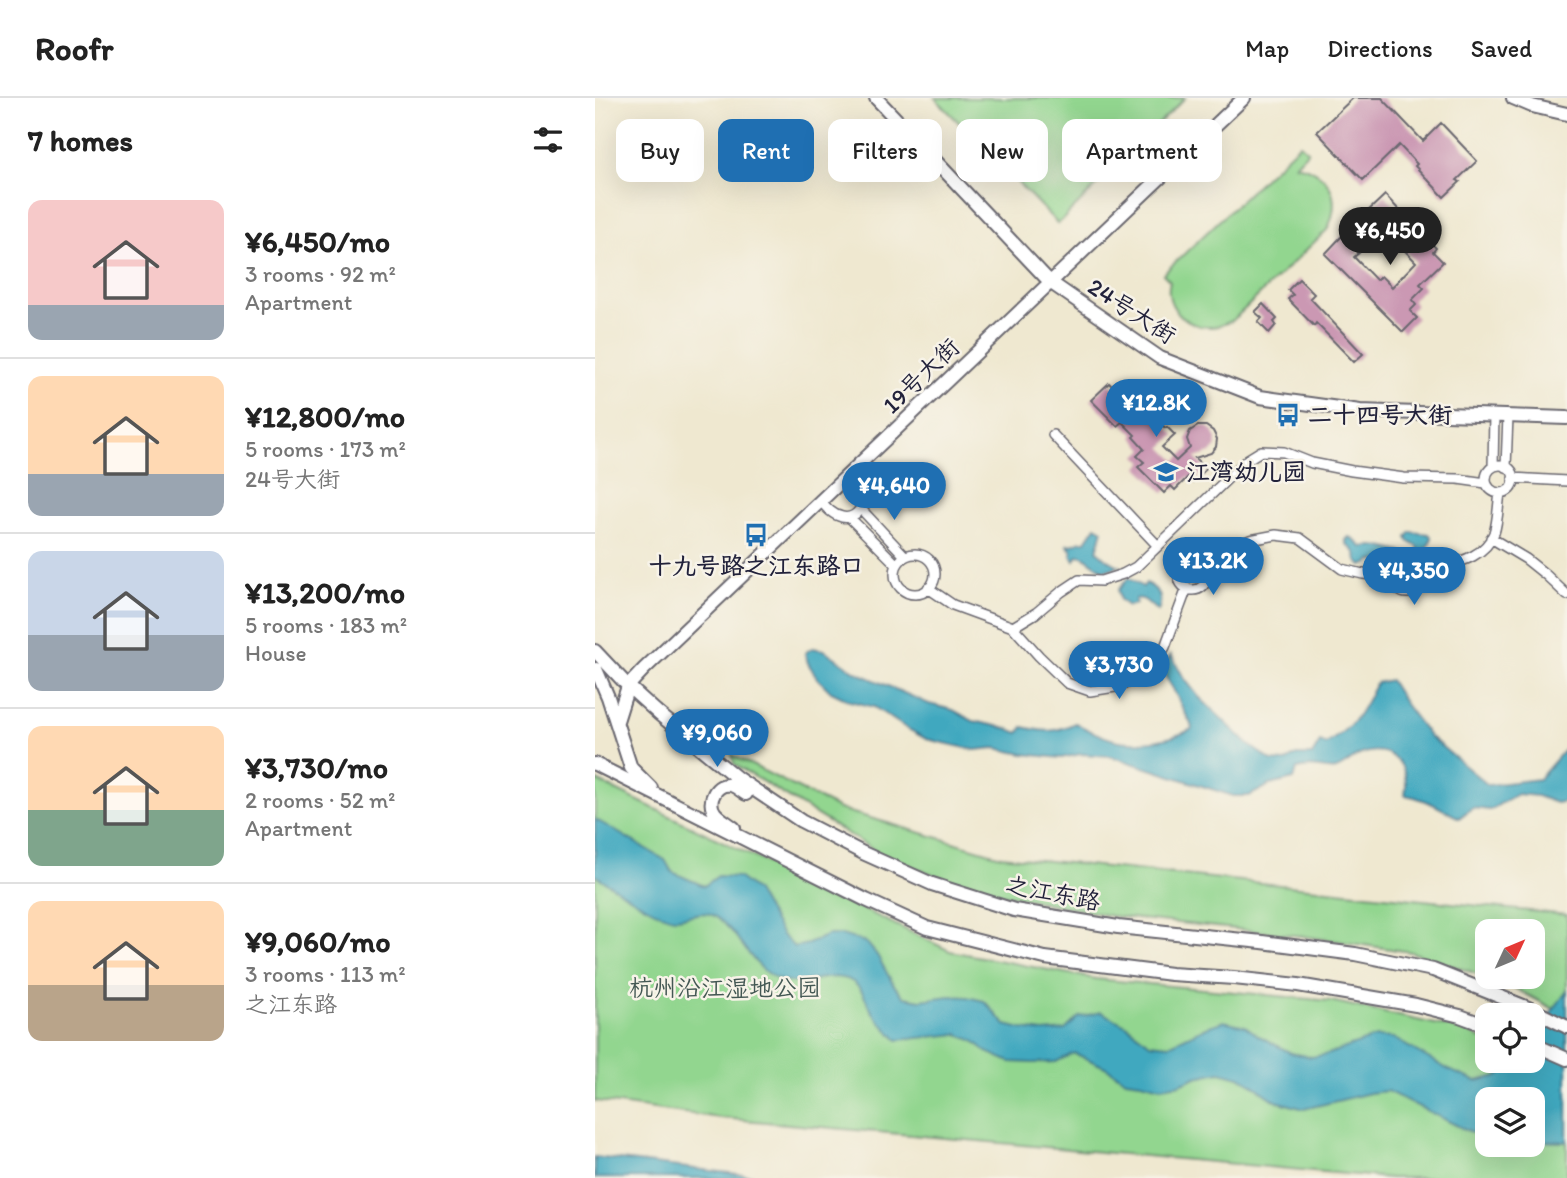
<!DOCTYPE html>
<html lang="en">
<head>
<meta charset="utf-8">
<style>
	body { margin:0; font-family:Itim,"LXGW WenKai TC",sans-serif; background:#f2f2f2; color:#222; height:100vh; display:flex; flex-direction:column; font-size:26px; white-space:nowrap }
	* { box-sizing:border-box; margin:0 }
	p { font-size:23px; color:#767676 }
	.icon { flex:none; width:38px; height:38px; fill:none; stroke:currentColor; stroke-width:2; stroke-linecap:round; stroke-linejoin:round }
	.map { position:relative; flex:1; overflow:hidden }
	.details { display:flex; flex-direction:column; background:#fff; width:595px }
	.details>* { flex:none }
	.banner { position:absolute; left:21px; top:21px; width:665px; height:63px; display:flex; gap:14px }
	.needle { width:46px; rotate:46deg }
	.fabs { position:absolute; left:880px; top:821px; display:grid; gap:14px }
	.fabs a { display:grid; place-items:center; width:70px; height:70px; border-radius:14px; background:#fff; box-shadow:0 7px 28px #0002; font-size:35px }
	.price { position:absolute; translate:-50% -60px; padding:0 16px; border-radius:24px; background:#1f6fb2; color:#fff; font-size:23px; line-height:46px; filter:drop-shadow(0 2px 4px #0008) }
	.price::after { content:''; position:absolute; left:50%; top:42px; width:21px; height:16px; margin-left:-10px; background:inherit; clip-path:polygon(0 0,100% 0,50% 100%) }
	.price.active { background:#222; color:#fff }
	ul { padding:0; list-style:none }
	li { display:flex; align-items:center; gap:21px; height:175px; padding:0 28px }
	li+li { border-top:2px solid #e0e0e0 }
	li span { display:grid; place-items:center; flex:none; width:196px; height:140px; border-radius:14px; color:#555 }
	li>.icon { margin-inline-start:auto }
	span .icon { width:84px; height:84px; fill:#fffc; stroke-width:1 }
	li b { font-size:30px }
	h2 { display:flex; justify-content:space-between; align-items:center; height:84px; padding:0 28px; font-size:30px }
	.tag { padding:0 24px; border-radius:14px; background:#fff; box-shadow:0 7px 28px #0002; font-size:24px; line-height:63px }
	.tag.active { background:#1f6fb2; color:#fff }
	header { display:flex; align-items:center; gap:42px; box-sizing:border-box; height:98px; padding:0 35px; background:#fff; border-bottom:2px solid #e0e0e0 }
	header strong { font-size:33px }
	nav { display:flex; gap:38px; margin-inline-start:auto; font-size:24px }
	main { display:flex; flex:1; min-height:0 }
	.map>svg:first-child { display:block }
	.green { fill:#92d68f; stroke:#5a7c65; stroke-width:2; fill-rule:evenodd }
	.water { fill:#3fa8bf; stroke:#30657d; stroke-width:2 }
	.building { fill:#cb98b3 }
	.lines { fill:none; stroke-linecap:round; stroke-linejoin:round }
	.minor-casing { stroke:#6a676f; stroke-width:12 }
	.tertiary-casing { stroke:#6a676f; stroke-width:16 }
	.secondary-casing { stroke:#6a676f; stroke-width:16 }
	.minor { stroke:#fff; stroke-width:9 }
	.tertiary { stroke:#fff; stroke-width:12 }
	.secondary { stroke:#fff; stroke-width:12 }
	.labels { text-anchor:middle; stroke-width:5; stroke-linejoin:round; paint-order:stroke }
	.street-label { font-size:24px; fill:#22223b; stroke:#f7f3e8 }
	.poi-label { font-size:24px; font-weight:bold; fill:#22223b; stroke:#f7f3e8; text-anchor:start }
	.park-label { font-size:24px; fill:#445854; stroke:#f7f3e8 }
</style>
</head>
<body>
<header>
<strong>Roofr</strong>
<nav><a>Map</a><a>Directions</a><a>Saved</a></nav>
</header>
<main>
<section class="details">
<h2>7 homes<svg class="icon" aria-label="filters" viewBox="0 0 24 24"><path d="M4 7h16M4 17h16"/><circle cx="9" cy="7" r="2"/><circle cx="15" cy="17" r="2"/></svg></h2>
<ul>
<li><span style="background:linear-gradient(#f6c9c9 75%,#9aa5b1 0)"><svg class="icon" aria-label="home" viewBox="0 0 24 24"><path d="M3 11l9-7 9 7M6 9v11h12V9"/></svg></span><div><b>¥6,450/mo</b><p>3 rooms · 92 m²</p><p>Apartment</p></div></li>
<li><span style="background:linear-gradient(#ffd9b3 70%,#9aa5b1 0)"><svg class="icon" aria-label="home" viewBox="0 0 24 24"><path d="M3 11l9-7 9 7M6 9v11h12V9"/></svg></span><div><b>¥12,800/mo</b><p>5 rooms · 173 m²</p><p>24号大街</p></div></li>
<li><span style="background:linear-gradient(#c9d6e8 60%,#9aa5b1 0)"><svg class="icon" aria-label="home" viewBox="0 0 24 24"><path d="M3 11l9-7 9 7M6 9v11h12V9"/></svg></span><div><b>¥13,200/mo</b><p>5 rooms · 183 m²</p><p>House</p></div></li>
<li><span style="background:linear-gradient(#ffd9b3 60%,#7fa58c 0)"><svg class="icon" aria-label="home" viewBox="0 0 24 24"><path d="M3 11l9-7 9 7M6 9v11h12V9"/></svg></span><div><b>¥3,730/mo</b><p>2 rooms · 52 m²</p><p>Apartment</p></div></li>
<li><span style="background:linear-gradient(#ffd9b3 60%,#b9a48a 0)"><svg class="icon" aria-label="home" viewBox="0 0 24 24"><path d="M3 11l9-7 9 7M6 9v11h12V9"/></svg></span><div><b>¥9,060/mo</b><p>3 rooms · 113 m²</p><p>之江东路</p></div></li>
</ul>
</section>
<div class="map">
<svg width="972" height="1080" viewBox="0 0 972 1080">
	<rect width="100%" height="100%" fill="#f7f3e8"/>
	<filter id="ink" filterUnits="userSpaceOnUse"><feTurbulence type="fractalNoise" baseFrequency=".0143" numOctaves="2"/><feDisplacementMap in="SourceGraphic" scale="14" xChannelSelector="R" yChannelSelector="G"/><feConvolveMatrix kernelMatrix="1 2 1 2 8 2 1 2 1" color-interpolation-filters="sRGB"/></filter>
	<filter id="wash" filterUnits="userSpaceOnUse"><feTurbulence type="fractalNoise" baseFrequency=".00686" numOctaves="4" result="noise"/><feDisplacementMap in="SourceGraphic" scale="28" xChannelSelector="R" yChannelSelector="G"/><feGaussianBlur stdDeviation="1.57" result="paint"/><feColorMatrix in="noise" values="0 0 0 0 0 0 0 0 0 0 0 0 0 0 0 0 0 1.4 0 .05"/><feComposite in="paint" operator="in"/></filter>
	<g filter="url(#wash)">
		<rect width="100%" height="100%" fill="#efe8d0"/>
		<path class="green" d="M340,0H590L463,126Z
			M705,46L713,53L700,67C735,73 748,100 732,132L637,223C631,225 623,229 616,229C591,230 568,207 575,183L568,176Z
			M137,657L244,711L406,758L972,817V918L910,885L816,854L707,838L516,818L372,789L287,757L139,666ZM892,833H938V878H892Z
			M0,682L355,853L501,881L736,903L867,932L892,943V962H938L972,976V1080H796L126,1020L0,1003ZM892,1001H938V1046H892Z"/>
		<path class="water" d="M501,428L508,432L502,453L510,460L524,468L509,473L488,458L483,457L480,462L476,457L477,453L472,447L474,446L477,447L486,443H491Z
			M816,434L834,436L837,440L828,459L824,462L797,458H791L782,463L776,462L773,466L767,468L762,463L761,455L751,445V442L754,439L757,440L767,449C786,445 804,455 822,458L824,455L823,449L813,443L812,439Z
			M533,480L548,489L551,485C563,491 569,500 563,513C554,508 551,498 540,501L541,506L533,508L525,502L523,492Z
			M217,550L229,552L261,574L334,606L358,612L378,623L411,630L424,635L428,629C449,634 461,635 480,625C492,631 503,637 516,641C541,648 574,643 597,631C596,622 590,617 587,609C581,596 575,584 566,572L576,557L589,580L604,599L654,647L677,663L690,664L701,657H717L725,644L731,646C760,628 766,614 781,585L795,582L810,606L834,638L893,687L944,681L972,649V703L961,705L942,698L922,696L895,712L877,710L864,720C846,711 831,700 810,697C816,666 795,645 764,657C756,661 749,669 741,671C735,673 730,670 724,670C717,669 709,669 702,671L699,681L675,687L654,698H638L515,658L486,656L466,660L428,656L400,650L380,652L331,641L311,630L279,609L255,603L236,594L222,580L213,565L210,555Z
			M0,721L70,762L77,774L109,788L123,778L143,779L160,792L187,837L199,849L213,846L233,837H247L272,845L282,857L298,886L309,899L326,902L354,898L372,899L389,903L411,927L427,931L449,934L470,932L484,919L506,914L531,927L555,945L574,947L612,929L629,923L650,928L664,938L696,955L717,959L733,956L781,939L798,940L856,973L881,983L903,978L921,963L938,962V939L972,893V1044L938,1043V1001H892V1041L867,1030L792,993L775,995L709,1011L681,1003L648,980L625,974L601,979L585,986L566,989L546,984L531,982L510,969L479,955L461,964L438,965L415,964L392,954L379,943L363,936L303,942C295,934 285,925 278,915C271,904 269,892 258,884C234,870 206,893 180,880C154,866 145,835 121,819C109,810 92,820 80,820C64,819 15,787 0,777Z
			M0,1059L176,1080H0Z"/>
		<g id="blocks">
			<path class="building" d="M758,0H787L828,43L846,25L882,63L862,82L865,84L849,99L820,68L822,66L804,47L768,82L722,34Z
				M790,97L805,113L799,119L823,144L829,138L841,150L838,154L848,164L825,186L829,190L817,202L821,207L815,213L822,220L808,234L730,156L747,138L764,155L759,159L781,182L786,178L797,189L821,164L772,114Z
				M704,181L719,196L715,200L768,256L759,264L721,225L719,228L693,201L698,197L693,192Z
				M668,206L682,221L679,224L681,227L674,235L663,224L667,220L660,214Z
				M526,283L535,292L531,296L549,315L552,311L570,330L572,329L580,337L567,349L581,363L595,350L592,341L595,333L603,328H611L618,333L622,341L621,349L616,355L600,360L611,371L598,384L593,379L580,392L576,388L569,395L543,369L549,364L542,358L549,351L538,339L540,337L527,324L522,328L496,302L514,285L519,290Z"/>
		</g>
	</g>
	<g filter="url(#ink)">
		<use href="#blocks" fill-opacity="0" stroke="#6a676f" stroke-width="2"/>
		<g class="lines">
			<g class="minor-casing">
				<path id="minor" d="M891 381a14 14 0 1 1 28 0a14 14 0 1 1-28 0Z
					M898,369L899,317
					M911,369L913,318
					M918,380L972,383
					M225,402C231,409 237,417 247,419C261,422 272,407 266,394C263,388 256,382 251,377
					M266,411L310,458
					M254,419L302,467
					M896,440L931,461L951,477L972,497
					M563,448L653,361L666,353L689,354L717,365L757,373L809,380L863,381L891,385
					M300 476a20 20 0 1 1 40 0a20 20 0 1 1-40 0Z
					M584 478a14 14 0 1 1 28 0a14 14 0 1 1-28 0Z
					M609,468L624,457L655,442L681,437L705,440L747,471L768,476L800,479
					M800 483a12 12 0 1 1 24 0a12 12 0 1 1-24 0Z
					M823,477C849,466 888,465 899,435C903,423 903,408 905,395
					M333,490L358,507L418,529L444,558L472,585L495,593L520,589L542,581L557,571L570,549L592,490
					M418,529L441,515L466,494L484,482L506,483L528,476L541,469L563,448L458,337"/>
			</g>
			<g class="tertiary-casing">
				<path id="tertiary" d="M281,0L455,184L565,260L665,299L765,313L972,320
					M918,0L937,8L972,16
					M33,588L49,571L649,0"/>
			</g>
			<g class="secondary-casing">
				<path id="secondary" d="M0,553L33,588L64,616L142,680L206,723L268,755L337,786L419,812L523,829L667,844L760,856L838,872L936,911L972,929
					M1,571L13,599L36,670L56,690
					M22,623L33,588
					M0,666L271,802L332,830L450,860L576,876L639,880L703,887L821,907L865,918L892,928
					M139,730C133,725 125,721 120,715C111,704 121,684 136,687C141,688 146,693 151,696
					M938,946L972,961"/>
			</g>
			<use href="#minor" class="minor"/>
			<use href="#tertiary" class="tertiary"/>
			<use href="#secondary" class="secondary"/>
		</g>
	</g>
	<defs>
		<g id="bus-bare" transform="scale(1.89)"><path d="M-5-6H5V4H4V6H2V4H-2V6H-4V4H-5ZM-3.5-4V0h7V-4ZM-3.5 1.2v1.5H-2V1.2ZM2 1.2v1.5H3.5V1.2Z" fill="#1f6fb2" stroke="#f7f3e8" stroke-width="2.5" paint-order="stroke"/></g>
		<g id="school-bare" transform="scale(1.89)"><path d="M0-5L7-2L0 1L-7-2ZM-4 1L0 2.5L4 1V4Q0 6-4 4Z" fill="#1f6fb2" stroke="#f7f3e8" stroke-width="2.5" paint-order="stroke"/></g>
	</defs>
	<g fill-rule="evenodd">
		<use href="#bus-bare" x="693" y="317"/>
		<use href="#school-bare" x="571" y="374"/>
		<use href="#bus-bare" x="161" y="437"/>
	</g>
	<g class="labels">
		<g class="street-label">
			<text transform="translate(537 213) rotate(33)" y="8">24号大街</text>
			<text transform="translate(326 278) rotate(-44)" y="8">19号大街</text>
			<text transform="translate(458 795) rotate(11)" y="8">之江东路</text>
		</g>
		<g class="poi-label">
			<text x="713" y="325">二十四号大街</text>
			<text x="591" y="382">江湾幼儿园</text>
			<text x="161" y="476" text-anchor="middle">十九号路之江东路口</text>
		</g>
		<g class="park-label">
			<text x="130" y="898">杭州沿江湿地公园</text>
		</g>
	</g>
</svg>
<div class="fabs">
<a><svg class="needle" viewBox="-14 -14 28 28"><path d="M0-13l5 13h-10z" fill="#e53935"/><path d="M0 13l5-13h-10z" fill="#767676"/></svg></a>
<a><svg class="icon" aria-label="locate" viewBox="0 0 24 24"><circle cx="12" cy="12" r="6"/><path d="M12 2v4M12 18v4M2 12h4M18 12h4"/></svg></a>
<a><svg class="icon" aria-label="layers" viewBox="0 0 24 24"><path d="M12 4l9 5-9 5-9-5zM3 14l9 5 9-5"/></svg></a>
</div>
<b class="price active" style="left:795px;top:169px">¥6,450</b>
<b class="price" style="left:561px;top:341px">¥12.8K</b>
<b class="price" style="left:299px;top:424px">¥4,640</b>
<b class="price" style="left:618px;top:499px">¥13.2K</b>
<b class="price" style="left:819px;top:509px">¥4,350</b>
<b class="price" style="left:524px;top:603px">¥3,730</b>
<b class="price" style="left:122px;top:671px">¥9,060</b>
<div class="banner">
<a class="tag">Buy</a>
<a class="tag active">Rent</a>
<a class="tag">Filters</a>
<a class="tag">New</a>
<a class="tag">Apartment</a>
</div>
</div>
</main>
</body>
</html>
